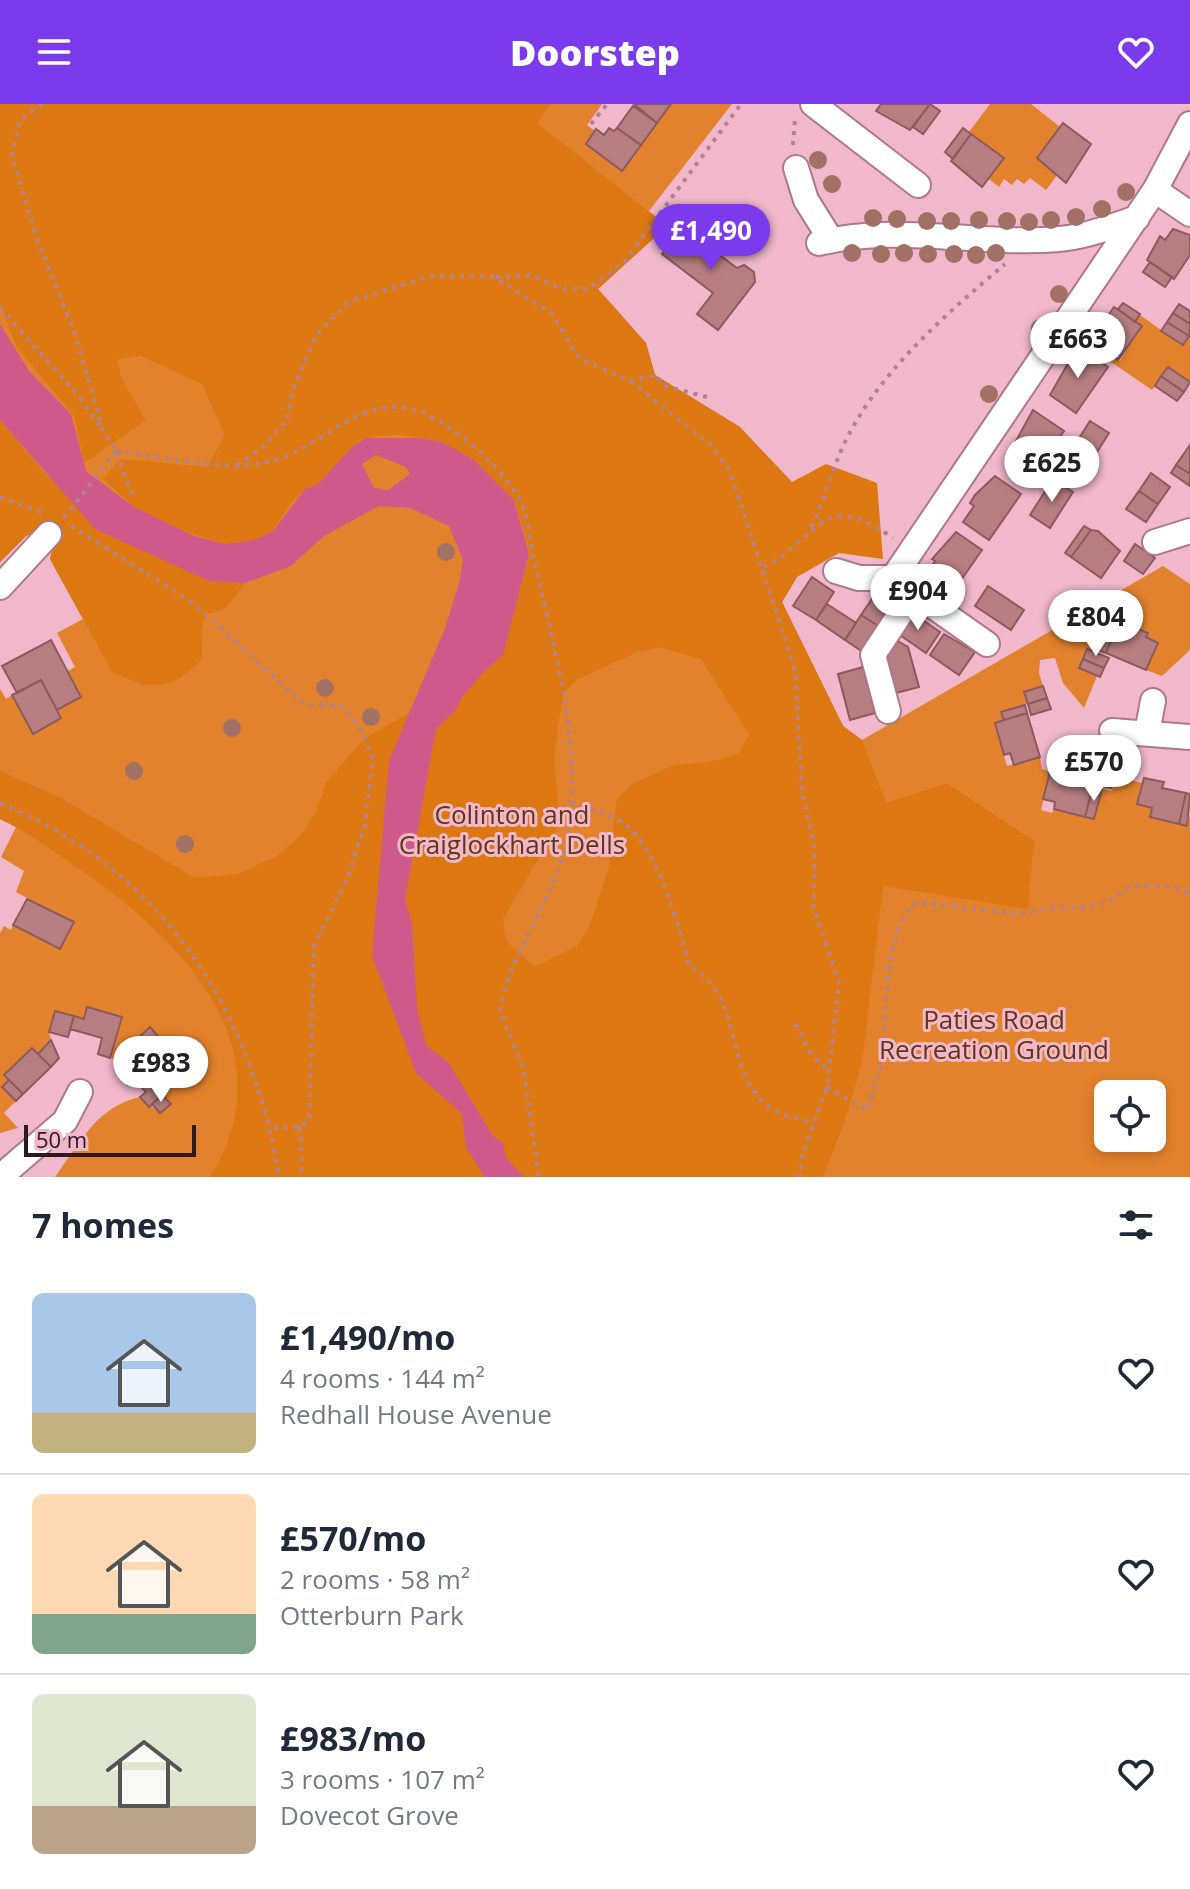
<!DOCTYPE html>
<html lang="en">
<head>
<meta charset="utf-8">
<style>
	body { margin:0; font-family:"Open Sans",sans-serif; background:#f2f2f3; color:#1f2937; height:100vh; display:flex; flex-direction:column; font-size:30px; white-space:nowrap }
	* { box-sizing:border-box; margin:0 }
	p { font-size:26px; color:#747a83 }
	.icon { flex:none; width:44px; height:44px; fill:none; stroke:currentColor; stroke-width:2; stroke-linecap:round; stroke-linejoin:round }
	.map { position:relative; height:1073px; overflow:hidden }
	.details { display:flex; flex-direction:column; background:#fff; flex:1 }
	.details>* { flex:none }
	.buttons { position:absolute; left:1094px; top:976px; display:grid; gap:16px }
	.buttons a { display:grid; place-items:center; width:72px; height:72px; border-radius:12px; background:#fff; box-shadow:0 4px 12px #0003; font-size:40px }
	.scale { position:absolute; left:24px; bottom:20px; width:172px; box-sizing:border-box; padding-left:8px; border:4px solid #2e1a21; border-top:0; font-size:22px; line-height:28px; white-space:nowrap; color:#2e1a21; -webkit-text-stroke:6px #f0b8ca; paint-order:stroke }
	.price { position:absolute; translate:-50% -68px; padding:0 18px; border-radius:28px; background:#fff; color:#222; font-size:26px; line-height:52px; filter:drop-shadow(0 2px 4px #0008) }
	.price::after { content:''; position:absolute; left:50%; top:48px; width:24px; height:18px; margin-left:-12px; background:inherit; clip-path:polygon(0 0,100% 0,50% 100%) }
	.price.selected { background:#7c3aed; color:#fff }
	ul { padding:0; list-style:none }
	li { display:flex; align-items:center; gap:24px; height:200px; padding:0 32px }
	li+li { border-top:2px solid #e0e1e3 }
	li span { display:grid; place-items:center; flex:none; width:224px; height:160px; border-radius:12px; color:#555 }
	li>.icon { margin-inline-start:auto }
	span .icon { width:96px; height:96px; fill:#fffc; stroke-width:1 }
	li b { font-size:34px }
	h2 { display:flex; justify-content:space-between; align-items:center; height:96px; padding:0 32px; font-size:34px }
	header { display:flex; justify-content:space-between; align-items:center; height:104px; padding:0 32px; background:#7c3aed; color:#fff; font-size:36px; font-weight:800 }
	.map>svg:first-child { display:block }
	.green { fill:#e3822d; fill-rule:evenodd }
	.forest { fill:#dc7711; fill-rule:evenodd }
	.water { fill:#d0598b; fill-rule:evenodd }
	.building { fill:#b67e80; stroke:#8e5a5d; stroke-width:2 }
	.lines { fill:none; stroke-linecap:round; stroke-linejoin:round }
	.minor-casing { stroke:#ad798b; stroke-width:28 }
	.path { stroke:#af8391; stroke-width:4; stroke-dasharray:4 6; stroke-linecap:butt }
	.minor { stroke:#fff; stroke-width:24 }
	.tree { fill:#a17166 }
	.labels { text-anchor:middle; stroke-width:6; stroke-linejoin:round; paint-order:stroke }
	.park-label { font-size:26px; fill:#613715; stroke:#f0b8ca }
</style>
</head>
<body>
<header><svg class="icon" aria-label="menu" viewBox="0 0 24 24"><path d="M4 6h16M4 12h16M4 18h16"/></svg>Doorstep<svg class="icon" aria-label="heart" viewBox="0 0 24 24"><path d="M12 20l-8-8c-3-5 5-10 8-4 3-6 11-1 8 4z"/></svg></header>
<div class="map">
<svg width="1190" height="1073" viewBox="0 0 1190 1073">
	<rect width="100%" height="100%" fill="#f0b8ca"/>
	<path class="green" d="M0,0H602L587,21L595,27L586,40L622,66L671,0H732L649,107L667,122L598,185L646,239L655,271L740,323L797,473L782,498L843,622L862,636L1163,462L1190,480V546L1162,572L1146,566L1158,539L1146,533L1147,529L1120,517L1116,525L1107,522L1096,549L1079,564L1097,572L1084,604L1063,579L1055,554L1040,556L1039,569L1043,582L1024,588L1028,600L1001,608L1004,616L995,620L1007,662L1040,653L1042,665L1050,668L1041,706L1052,709L1054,705L1094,715L1102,685L1112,687L1114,672L1142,679L1137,699L1152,704L1150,713L1187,722L1190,711V1073H55C79,1040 97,1002 140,993L160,1009L170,1000L162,991L178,976L148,943L159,934L151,924L114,955L110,954L122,913L88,903L84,915L56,907L49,928L51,936L38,950L31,944L5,971L9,976L2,983L16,997L4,1009L18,1024L0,1029V829L4,822L11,826L13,821L60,845L74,819L16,788L24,767L1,753L16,723L0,715V585L6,595L12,591L33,629L61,615L57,606L81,593L68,567L75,563L57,529L83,515L50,455L53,442L38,428L26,432L0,458ZM948,679L1034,736L884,781ZM1108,990H1152V1034H1108Z
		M990,0H1031L1060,23L1037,54L1058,70L1046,86L1030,74L1024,80L1017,75L1012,81L1004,75L999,83L989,75L1003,54L969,28Z
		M1140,211L1182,241L1190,230V278L1168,263L1152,286L1095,247L1099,240L1120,257L1141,222L1135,218Z"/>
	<path class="forest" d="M0,0H551L537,19L667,122L598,185L646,239L655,271L740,323L792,378L826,360L877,379L883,455L839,449L797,473L782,498L843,622L862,636L886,699L948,679L1034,736L1028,805L883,782L862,959L843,1022L823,1073H210C292,943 176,829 72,760C49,744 26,727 0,715V667L61,694L195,774L238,770L277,752L300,732L317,706L327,677L364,635L409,609L509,527L530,449L515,397L473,357L442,338L403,331L375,332L358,337L318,380L304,386L293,397L272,427L255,436L225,440L167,422L134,403L103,375L121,355L207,363L225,331L202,280L141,252L118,255L121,274L146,316L84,359L74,312L16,242L0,199ZM658,543L701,555L749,631L739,649L719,656L672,662L632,680L617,695L609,762L589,824L577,842L534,863L506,837L503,815L560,718L554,655L563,589L578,575L637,548Z
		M0,316L46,371L66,388L209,477L245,479L226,504L206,511C198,525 204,541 201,557L180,574L163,581H144L112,568L50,455L53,442L38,428L26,432L0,458Z"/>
	<path class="water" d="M0,220L29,267L71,310L86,367L134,403L194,432L225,440L255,436L273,427L305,385L318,380L353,342L366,334H420L442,338L474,356L514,396L529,450L503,551L484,568L463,592L455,607L436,625L405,796L412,819L417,904L426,941L448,958L493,1032L503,1039L506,1054L524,1073H485L466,1044L462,1010L416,969L372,852L389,657L445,524L459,479L463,456L449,422L410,404L379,402L324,432L291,462L245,479L209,477L95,425L0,316ZM376,351L406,363L410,370L388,386L374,384L362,360Z"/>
	<path class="building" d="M634,0H671L657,19Z
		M881,0H930L910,26L876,7Z
		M930,0L940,7L923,30L913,23Z
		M633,2L657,19L641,41L617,24Z
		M1063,19L1091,40L1066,79L1037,54Z
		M609,24L614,27L617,24L641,41L622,67L586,40L596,25L604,31Z
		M963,24L971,30L953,55L945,48Z
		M971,30L1004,54L982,83L951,57Z
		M683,122L697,133L701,127L705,131L714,124L726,132L721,152L737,164L744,161L754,168L755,178L718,226L697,210L713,189L662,150Z
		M1173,125L1190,131V151L1174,175L1147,156L1160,132L1165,136Z
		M1150,158L1172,173L1165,183L1143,168Z
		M1123,199L1140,210L1135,218L1118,205Z
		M1179,200L1190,207V220L1173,209Z
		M1114,203L1142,222L1118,256L1092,235Z
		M1173,209L1190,220L1189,232L1167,218Z
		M1167,218L1189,232L1183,241L1161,227Z
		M1078,242L1108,263L1076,309L1050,291Z
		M1168,263L1190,278L1184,288L1161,272Z
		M1161,272L1184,288L1177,297L1155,282Z
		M1033,306L1064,327L1032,373L1006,355Z
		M1090,317L1109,329L1097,348L1078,336Z
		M1190,341V370L1176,361Z
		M1176,361L1190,370V382L1171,369Z
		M1151,369L1170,383L1158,400L1139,387Z
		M995,372L1021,390L989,436L963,418L974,402L970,399L975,391Z
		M1053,375L1073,388L1050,424L1030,411Z
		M1139,387L1158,400L1146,418L1126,405Z
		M1084,422L1091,426L1071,453L1065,449Z
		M1091,426L1098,427L1120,447L1101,474L1071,453Z
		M956,428L982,446L950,492L920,474L924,467L927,469L935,457L932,455Z
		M1135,440L1155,454L1143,470L1124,457Z
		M812,473L834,488L816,516L793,502Z
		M988,482L1024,506L1011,526L975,502Z
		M878,486L896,499L880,523L861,511Z
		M827,500L856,519L845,536L816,516Z
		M911,508L940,528L926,549L897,529Z
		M861,511L880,523L863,548L845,536Z
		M1119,517L1148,529L1146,533L1158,539L1146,566L1106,549Z
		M1107,521L1116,525L1106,549L1097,546Z
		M944,530L975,548L959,571L930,551Z
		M894,535L908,543L919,583L892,590L881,551Z
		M51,536L81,593L57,606L41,576L17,589L2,562Z
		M1087,545L1109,554L1104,564L1083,555Z
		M1083,555L1104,564L1100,573L1079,564Z
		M863,563L875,609L850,616L838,570Z
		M41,576L61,614L33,630L12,591Z
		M1043,582L1047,594L1028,600L1024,588Z
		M1047,594L1051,605L1031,611L1028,600Z
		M1025,601L1027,609L1004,616L1001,608Z
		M1027,609L1040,653L1014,661L1010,649L1004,651L995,619Z
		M1098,655L1117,660L1114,672L1095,667Z
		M1095,667L1114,672L1111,684L1092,680Z
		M1050,668L1093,683L1085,713L1054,705L1055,698L1043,695Z
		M1144,674L1164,678L1162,684L1186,689L1179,720L1150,713L1152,704L1137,700Z
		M1093,683L1102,685L1094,715L1085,713Z
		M1186,689L1190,690L1187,722L1179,720Z
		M27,795L74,818L60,845L13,821Z
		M87,903L122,913L110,954L98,950L102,934L70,925L74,912L84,915Z
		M55,907L74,912L68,933L49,928Z
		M150,923L159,934L145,946L136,936Z
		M51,936L59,954L51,963L38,950Z
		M32,944L51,963L23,990L4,971Z
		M149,945L178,977L149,1003L140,993L146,988L134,975L128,981L120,971Z
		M9,976L23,990L16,997L2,983Z
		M162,991L171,1000L160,1009L152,1000Z"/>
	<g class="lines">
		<g class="minor-casing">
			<path id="minor" d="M813,0L918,81
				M796,64L806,96L831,136
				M1155,86L1190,110
				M819,139C897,119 980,142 1059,135C1086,133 1112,122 1137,114
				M1155,438L1190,427
				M836,467L859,474H893
				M0,483L49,430
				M987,540L893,474L1155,86L1190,20
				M888,607L873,551L914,489
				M1112,627L1190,633
				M1147,629L1153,597
				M0,1073L65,1017L80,988"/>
		</g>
		<path class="path" d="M42,0L20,16L12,51L36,132L73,224L104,329L116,347L134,396
			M591,20L607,0
			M793,41L795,14
			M496,173L532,171L559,184L588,185L624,158L741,0
			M0,204L77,290L101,324
			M630,277L655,271L665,282L707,293
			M116,347C164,352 220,368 267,358C315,349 349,300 400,303C440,305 497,359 518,392C528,408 530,438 534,456C554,545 583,639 567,732C557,794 510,845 500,907L523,964L539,1073
			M237,361L262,344L287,316L292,288L317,230L350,197L431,172L494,173L552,210L575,248L585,257L630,277L711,341L728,365L739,394L795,566L802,689L815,746L813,801L839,878L827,983L803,1049L799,1073
			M0,393L43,409
			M64,414L116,347
			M71,422L193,499L304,600L342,602L358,620L373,655L365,720L347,775L314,842L309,1015L300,1023L271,1024
			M811,423C825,396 831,367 845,338C879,268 946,210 1005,160
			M764,463C819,435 820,383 893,434
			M0,699C163,766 251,905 279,1073
			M571,699C588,704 608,709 623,719C659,743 678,823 690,863C749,893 718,974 777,1008C788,1013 803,1015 814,1019
			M795,920L810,948L829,968
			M827,983L867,1007C872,990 880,971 882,953C888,909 882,839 911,802L921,799L1018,810L1055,803H1088L1108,798L1131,782H1165L1190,788
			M300,1023L302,1073"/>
		<use href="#minor" class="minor"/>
	</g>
	<g class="tree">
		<circle cx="818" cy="56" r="9"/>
		<circle cx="832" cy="80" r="9"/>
		<circle cx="1126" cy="88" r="9"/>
		<circle cx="1102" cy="105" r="9"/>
		<circle cx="1076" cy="113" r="9"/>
		<circle cx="873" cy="114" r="9"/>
		<circle cx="897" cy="115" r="9"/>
		<circle cx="979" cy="116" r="9"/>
		<circle cx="1051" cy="116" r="9"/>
		<circle cx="927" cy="117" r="9"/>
		<circle cx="951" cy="117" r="9"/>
		<circle cx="1007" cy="117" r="9"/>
		<circle cx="1029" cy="118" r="9"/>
		<circle cx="852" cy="149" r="9"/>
		<circle cx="904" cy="149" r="9"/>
		<circle cx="996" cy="149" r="9"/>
		<circle cx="881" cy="150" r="9"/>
		<circle cx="928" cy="150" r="9"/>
		<circle cx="954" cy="150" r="9"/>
		<circle cx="976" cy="151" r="9"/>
		<circle cx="1059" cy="190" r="9"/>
		<circle cx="1040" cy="224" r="9"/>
		<circle cx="989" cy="290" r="9"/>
		<circle cx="446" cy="448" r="9"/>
		<circle cx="325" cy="584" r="9"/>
		<circle cx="371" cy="613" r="9"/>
		<circle cx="232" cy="624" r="9"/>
		<circle cx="134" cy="667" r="9"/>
		<circle cx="185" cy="740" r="9"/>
	</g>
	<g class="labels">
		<g class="park-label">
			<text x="512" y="720">Colinton and<tspan x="512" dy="30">Craiglockhart Dells</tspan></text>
			<text x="994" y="925">Paties Road<tspan x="994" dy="30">Recreation Ground</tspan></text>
		</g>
	</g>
</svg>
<div class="buttons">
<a><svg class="icon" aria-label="locate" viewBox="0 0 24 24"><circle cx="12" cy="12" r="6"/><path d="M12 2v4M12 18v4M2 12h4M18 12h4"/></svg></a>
</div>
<div class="scale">50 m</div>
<b class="price selected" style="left:711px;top:168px">£1,490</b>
<b class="price" style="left:1078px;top:276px">£663</b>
<b class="price" style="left:1052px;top:400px">£625</b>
<b class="price" style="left:918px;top:528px">£904</b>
<b class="price" style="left:1096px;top:554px">£804</b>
<b class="price" style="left:1094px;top:699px">£570</b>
<b class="price" style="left:161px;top:1000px">£983</b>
</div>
<section class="details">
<h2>7 homes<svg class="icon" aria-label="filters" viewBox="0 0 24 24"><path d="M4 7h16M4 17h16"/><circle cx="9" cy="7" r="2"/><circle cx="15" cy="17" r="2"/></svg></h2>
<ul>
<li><span style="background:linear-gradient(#a9c7e8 75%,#c2b280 0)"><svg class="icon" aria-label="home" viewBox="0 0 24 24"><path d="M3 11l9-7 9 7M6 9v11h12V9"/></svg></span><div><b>£1,490/mo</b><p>4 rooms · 144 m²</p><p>Redhall House Avenue</p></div><svg class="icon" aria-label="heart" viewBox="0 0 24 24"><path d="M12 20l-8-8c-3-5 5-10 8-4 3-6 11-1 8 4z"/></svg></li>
<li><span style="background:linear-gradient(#ffd9b3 75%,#7fa58c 0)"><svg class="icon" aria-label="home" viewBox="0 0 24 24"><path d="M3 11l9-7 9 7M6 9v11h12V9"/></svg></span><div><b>£570/mo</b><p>2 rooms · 58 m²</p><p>Otterburn Park</p></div><svg class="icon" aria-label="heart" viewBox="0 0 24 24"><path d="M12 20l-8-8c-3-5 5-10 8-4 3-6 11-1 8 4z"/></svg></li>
<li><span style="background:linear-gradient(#dfe7d0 70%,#b9a48a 0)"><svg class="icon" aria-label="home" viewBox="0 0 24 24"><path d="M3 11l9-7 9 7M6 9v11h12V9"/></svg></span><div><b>£983/mo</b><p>3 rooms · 107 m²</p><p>Dovecot Grove</p></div><svg class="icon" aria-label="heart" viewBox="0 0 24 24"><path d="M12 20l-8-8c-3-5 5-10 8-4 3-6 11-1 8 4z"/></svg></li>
</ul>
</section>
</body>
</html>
